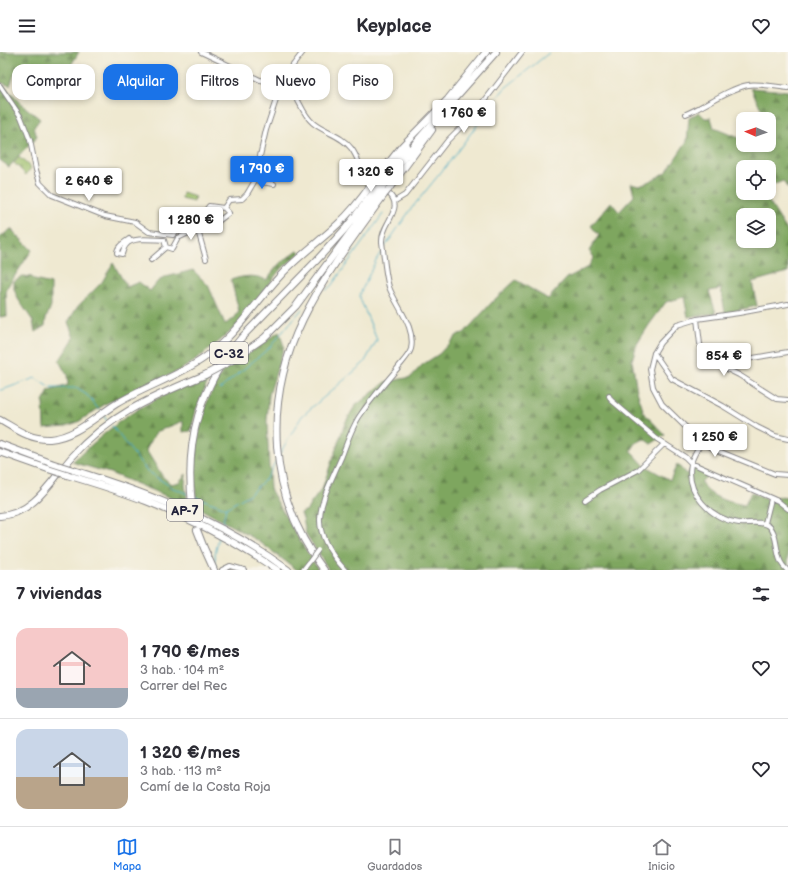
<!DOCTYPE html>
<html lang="es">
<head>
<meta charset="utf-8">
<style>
	body { margin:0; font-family:"Balsamiq Sans",sans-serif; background:#f2f2f3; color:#2b2b33; height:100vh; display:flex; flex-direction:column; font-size:15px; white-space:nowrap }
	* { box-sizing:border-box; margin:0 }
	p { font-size:13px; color:#7c7c81 }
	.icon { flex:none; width:22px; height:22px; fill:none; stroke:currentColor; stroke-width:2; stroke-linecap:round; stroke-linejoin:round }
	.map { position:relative; height:518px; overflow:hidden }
	.drawer { display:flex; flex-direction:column; background:#fff; flex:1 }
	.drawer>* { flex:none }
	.guide { position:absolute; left:12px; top:12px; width:400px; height:36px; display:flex; gap:8px }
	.needle { width:26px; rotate:272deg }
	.controls { position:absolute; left:736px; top:60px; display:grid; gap:8px }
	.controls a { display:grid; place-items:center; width:40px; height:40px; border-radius:8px; background:#fff; box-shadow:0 2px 6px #0003; font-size:20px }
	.price { position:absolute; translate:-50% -34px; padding:0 9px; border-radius:4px; background:#fff; color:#222; font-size:13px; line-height:26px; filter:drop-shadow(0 1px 2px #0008) }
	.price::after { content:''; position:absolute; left:50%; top:24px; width:12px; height:9px; margin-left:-6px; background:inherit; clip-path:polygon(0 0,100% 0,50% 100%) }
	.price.selected { background:#1a73e8; color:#fff }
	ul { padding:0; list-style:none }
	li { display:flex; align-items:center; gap:12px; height:100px; padding:0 16px }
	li+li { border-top:1px solid #e1e1e2 }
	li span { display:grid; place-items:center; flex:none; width:112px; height:80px; border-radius:12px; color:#555 }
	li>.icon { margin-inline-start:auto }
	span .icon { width:48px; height:48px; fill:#fffc; stroke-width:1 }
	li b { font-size:17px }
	h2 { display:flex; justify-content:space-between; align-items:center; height:48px; padding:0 16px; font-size:17px }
	.pill { padding:0 14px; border-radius:12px; background:#fff; box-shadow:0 2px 6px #0003; font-size:14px; line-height:36px }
	.pill.selected { background:#1a73e8; color:#fff }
	header { display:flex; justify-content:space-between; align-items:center; height:52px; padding:0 16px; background:#fff; font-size:18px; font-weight:700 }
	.tab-bar { display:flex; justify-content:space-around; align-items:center; height:56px; border-top:1px solid #e1e1e2; background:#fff; font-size:11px; color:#7c7c81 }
	.tab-bar a { display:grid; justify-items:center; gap:2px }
	.tab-bar .selected { color:#1a73e8 }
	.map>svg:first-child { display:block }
	.forest { fill:url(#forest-firs); stroke:#50644c; fill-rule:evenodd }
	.cemetery { fill:url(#cemetery-stones); stroke:#607152 }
	.pitch { fill:#9dc06a; stroke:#607152 }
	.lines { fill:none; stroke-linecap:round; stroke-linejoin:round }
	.stream { stroke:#45aac5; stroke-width:1 }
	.minor-casing { stroke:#888686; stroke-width:6 }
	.highway-casing { stroke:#888686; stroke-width:8 }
	.minor { stroke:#fff; stroke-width:4 }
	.highway { stroke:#fff; stroke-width:6 }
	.minor-bridge-casing { stroke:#888686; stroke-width:6; stroke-linecap:butt }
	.highway-bridge-casing { stroke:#888686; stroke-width:8; stroke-linecap:butt }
	.minor-bridge { stroke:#fff; stroke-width:4 }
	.highway-bridge { stroke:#fff; stroke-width:6 }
	.labels { text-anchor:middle; stroke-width:3; stroke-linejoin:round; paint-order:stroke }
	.shield { fill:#f7f3e8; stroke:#62616f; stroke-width:1 }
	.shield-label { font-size:13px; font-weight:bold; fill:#22223b }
</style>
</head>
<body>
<header><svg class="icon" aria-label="menu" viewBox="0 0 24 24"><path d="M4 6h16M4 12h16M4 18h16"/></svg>Keyplace<svg class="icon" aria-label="heart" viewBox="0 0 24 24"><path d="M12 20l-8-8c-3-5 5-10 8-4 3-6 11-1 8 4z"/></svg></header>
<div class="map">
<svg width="788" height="518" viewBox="0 0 788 518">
	<defs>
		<pattern id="forest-firs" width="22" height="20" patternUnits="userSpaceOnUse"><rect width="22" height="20" fill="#7ea65e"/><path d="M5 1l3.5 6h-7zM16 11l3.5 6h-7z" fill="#67874f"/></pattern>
		<pattern id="cemetery-stones" width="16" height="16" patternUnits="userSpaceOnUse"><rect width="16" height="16" fill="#9dc06a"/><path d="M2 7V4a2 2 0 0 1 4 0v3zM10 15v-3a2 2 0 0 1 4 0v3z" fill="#809c58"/></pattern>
	</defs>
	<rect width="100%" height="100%" fill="#f7f3e8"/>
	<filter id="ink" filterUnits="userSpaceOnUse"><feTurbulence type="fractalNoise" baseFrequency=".025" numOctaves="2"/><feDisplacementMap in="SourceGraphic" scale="8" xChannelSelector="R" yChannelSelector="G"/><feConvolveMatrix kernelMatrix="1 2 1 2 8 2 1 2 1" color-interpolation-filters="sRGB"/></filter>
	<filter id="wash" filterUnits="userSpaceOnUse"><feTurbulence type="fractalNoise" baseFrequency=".012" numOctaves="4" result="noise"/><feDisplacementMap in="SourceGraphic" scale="16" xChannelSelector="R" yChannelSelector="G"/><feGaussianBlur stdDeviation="0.9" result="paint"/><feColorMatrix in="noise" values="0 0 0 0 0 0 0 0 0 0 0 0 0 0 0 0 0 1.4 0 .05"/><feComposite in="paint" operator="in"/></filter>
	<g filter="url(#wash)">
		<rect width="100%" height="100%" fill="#efe9d1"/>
		<path class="forest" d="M0,0H79L60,31L15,20L10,34L0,30Z
			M0,32L7,37L19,50L40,67L34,75L37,85L9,115L0,108Z
			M751,36L788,39V137L783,129L775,132L769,137V115H743V141H765L764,142L788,180V220L752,230L757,254L725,261L721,237L709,239L716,261L688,265L684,245L666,250L649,273L637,292L632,308L637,339L644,361L665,383L651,392L644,387L636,391L631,399L645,414L670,428L677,412L686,422L694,415L709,422L701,430C709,446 729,450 745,453L751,440L769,449L779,445L788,446V518H329L306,482L303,466L301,461L307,458L311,451L322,437L345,371L355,354L386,330L411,325L422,313L439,302L455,285L459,282L464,281L494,248L516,228L548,247L567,226L588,215L594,205L589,199L599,183L591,174L611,150L619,160L634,144L631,131L639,133L645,131L654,127L667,119L687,89L689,66L699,60L705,66H711L714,76L743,88V93H769V67H766ZM743,163H769V189H743Z
			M11,177L32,198L6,237L7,264L0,265V185Z
			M298,198L300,201L279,219L237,274L215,293L192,311L176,320L107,351L78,370L66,374L44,376L43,350L49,339L68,333L67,323L59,309L74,286L68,270L78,254L102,230L113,211L127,235L139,230L150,239L158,229L166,225L193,218L208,233L225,272L234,267L239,259L231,228C242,224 255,222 266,228L279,212Z
			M22,224L32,225L34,228L51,232V255L46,266L45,274L35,280L33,269L18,247L14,237V229Z
			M279,280L284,294L269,343L267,369L270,437L297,484L319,518H297L257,488L197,455L194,422L197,388L208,347L222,320Z
			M209,326L196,358L191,379L183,380V369L156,380L146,398L163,425L171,432L179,430L186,422L185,433L188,453L110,421L72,410C88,396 103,382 119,370C146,350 177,335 209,326Z"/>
		<path class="cemetery" d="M19,105L31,116L26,123L14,111Z"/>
		<path class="pitch" d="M183,141L195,145L194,150L182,147Z"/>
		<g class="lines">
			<path class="stream" d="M384,196L411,157L450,109L504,37L550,0
				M326,238L331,234L383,162
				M220,337L269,296L302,257
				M0,338H2L35,326L50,336H76L87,343L100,359
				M103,363L108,370
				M112,374L148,420L173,436L188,442
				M280,401L302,364L364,311L377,288L359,244L376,208L381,200
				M193,444L226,456
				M222,474L226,456L248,443L265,428L276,409
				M216,515L215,502L219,485"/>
		</g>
	</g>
	<g filter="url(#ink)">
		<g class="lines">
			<g class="minor-casing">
				<path id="minor" d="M201,0L260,28L275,30
					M284,25L303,0
					M275,30L278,25H284
					M286,33C300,44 300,60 313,71C325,81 341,83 351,96C360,107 361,124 373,133
					M0,34L21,65L30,88L36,118L40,131L52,143L105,164L135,170L149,180L173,183
					M686,62C706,54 727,37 748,33C757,31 777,35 788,36
					M364,120L381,135
					M256,127L261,130L274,132
					M395,149L405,143L448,88L476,60L522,0
					M224,156L229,148L242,147L247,142L254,130L266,78L280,36
					M187,170L197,177
					M197,177L199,182L206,207
					M173,183C181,174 190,165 202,163L209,154L224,156
					M178,186L197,177H208L229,161L224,156
					M129,187C124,191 117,194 117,201L122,202C123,199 124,195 126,193C133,184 154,188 164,188L166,195
					M166,195L172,197L178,186
					M151,208L166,195
					M788,252L739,261L697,267L677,273L660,291L654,301L650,317L653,335L662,352L701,390L721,400L753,413L775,422L788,423
					M697,267L700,292L703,299L707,305L717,312L739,323L777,347L788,348
					M654,301L672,327L723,354L757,375L775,384L788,387
					M718,312L788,300
					M609,344L611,348L657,387L685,405L691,411L778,449L788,457
					M701,390C698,397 692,405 691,412C685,441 711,467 739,471C748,472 761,468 769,474C777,480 776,499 780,508C781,512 784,515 787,518
					M585,448L600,438L638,418L664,392
					M765,471L771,447
					M222,518L230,514L244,518
					M303,518L310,509
					M345,518C305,474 320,454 341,406C347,391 352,374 361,362C372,346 385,331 397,317C401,311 409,304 411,297C416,275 396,254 389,235C385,222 384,203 382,190C381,170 408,156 386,139"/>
			</g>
			<g class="highway-casing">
				<path id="highway" d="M375,128L402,94L448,47L486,0
					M380,132L406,94
					M383,134L416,90L496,0
					M388,138L432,78
					M231,309L264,286L296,254L380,140
					M0,368C16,377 30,388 50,387C75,385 95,365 116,352C144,335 177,325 204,306C236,283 254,252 280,224C297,205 319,190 338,172C351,160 361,147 371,133
					M0,392L51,411
					M0,400L48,417
					M73,418C151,442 221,469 288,518
					M67,423C94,431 120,439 146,449C192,467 236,490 277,518
					M192,453C185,388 199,335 242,285L316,209L345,177L376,137
					M0,464C34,462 51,429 71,406C110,362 152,345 205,323
					M197,478L204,496L214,518
					M324,518C267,444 263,349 303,267C325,222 355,183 384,143"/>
			</g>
			<use href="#minor" class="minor"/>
			<use href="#highway" class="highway"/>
			<g class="minor-bridge-casing">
				<path id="minor-bridge" d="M310,509L318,498"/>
			</g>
			<g class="highway-bridge-casing">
				<path id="highway-bridge" d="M371,133L375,128
					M376,137L380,132
					M380,140L383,134
					M384,143L388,138
					M205,323L231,309
					M51,411L73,418
					M48,417L67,423"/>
			</g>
			<use href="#minor-bridge" class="minor-bridge"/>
			<use href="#highway-bridge" class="highway-bridge"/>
		</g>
	</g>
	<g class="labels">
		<g class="shield">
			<rect x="210" y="290" width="38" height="22" rx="3"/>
			<rect x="167" y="447" width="36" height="22" rx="3"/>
		</g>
		<g class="shield-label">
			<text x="229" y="306">C-32</text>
			<text x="185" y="463">AP-7</text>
		</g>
	</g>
</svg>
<div class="controls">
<a><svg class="needle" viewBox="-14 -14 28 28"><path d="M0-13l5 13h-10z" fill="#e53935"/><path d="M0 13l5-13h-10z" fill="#7c7c81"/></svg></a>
<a><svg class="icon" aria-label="locate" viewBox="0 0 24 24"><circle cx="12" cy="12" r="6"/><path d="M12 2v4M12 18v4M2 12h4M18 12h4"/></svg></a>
<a><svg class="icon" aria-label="layers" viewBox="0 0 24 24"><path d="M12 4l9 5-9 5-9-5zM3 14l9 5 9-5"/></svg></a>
</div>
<b class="price" style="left:464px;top:82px">1 760 €</b>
<b class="price selected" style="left:262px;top:138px">1 790 €</b>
<b class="price" style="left:371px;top:141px">1 320 €</b>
<b class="price" style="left:89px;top:150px">2 640 €</b>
<b class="price" style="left:191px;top:189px">1 280 €</b>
<b class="price" style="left:724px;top:325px">854 €</b>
<b class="price" style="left:715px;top:406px">1 250 €</b>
<div class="guide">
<a class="pill">Comprar</a>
<a class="pill selected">Alquilar</a>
<a class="pill">Filtros</a>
<a class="pill">Nuevo</a>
<a class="pill">Piso</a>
</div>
</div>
<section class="drawer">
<h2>7 viviendas<svg class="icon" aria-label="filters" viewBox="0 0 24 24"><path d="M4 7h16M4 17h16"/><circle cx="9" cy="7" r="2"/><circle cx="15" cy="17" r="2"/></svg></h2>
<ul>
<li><span style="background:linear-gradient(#f6c9c9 75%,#9aa5b1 0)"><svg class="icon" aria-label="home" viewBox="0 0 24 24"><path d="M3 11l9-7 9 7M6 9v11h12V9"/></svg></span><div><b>1 790 €/mes</b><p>3 hab. · 104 m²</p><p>Carrer del Rec</p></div><svg class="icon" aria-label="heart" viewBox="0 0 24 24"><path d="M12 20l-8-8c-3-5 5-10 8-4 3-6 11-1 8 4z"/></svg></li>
<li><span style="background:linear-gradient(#c9d6e8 60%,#b9a48a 0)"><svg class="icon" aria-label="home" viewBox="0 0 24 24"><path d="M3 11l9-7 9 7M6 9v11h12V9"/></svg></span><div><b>1 320 €/mes</b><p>3 hab. · 113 m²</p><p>Camí de la Costa Roja</p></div><svg class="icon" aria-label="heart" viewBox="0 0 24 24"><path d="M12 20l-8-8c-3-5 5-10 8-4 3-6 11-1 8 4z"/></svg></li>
</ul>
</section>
<nav class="tab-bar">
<a class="selected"><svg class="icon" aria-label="map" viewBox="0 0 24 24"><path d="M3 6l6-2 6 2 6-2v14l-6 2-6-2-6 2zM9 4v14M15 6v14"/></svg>Mapa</a>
<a><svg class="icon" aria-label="saved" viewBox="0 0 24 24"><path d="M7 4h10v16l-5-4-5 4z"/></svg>Guardados</a>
<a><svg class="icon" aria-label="home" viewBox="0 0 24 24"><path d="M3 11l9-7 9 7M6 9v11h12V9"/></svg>Inicio</a>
</nav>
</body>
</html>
